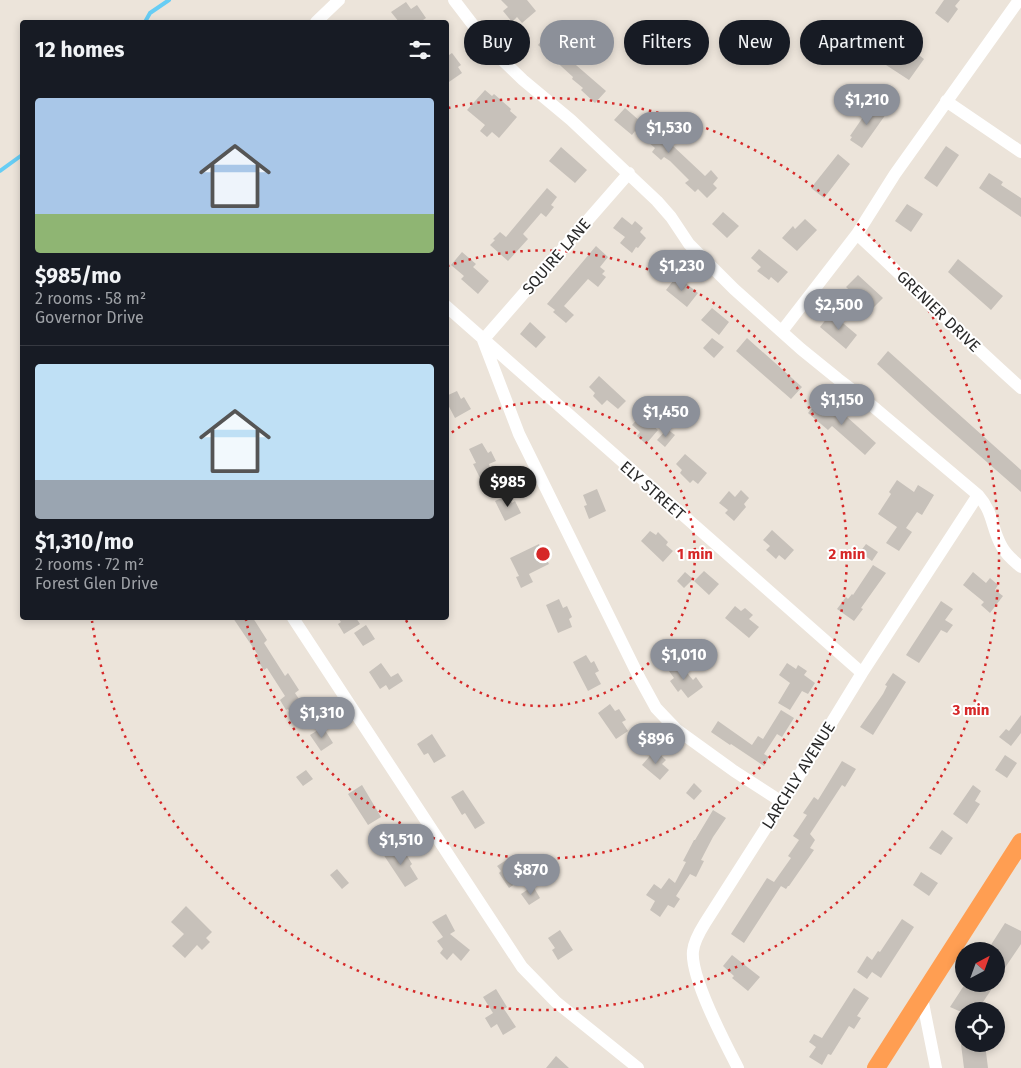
<!DOCTYPE html>
<html lang="en">
<head>
<meta charset="utf-8">
<style>
	body { margin:0; font-family:"Fira Sans",sans-serif; background:#20242c; color:#f1f3f6; height:100vh; display:flex; flex-direction:column; font-size:19px; white-space:nowrap }
	* { box-sizing:border-box; margin:0 }
	p { font-size:16px; color:#9ea1a6 }
	.icon { flex:none; width:28px; height:28px; fill:none; stroke:currentColor; stroke-width:2; stroke-linecap:round; stroke-linejoin:round }
	.map { position:relative; flex:1; overflow:hidden }
	.drawer { position:absolute; left:20px; top:20px; width:429px; height:600px; display:flex; flex-direction:column; background:#171b24; border-radius:5px; box-shadow:0 2px 8px #0003 }
	.drawer>* { flex:none }
	.banner { position:absolute; left:464px; top:20px; width:475px; height:45px; display:flex; gap:10px }
	.needle { width:32px; rotate:41deg }
	.buttons { position:absolute; left:955px; top:942px; display:grid; gap:10px }
	.buttons a { display:grid; place-items:center; width:50px; height:50px; border-radius:50%; background:#171b24; box-shadow:0 2px 8px #0003; font-size:25px }
	.price { position:absolute; translate:-50% -42px; padding:0 11px; border-radius:18px; background:#8c9099; color:#fff; font-size:16px; line-height:32px; filter:drop-shadow(0 1px 2px #0008) }
	.price::after { content:''; position:absolute; left:50%; top:30px; width:15px; height:11px; margin-left:-8px; background:inherit; clip-path:polygon(0 0,100% 0,50% 100%) }
	.price.selected { background:#222; color:#fff }
	ul { padding:0; list-style:none }
	li { display:grid; align-content:center; gap:10px; height:265px; padding:0 15px }
	li+li { border-top:1px solid #363941 }
	li span { display:grid; place-items:center; height:155px; border-radius:5px; color:#555 }
	li>.icon { margin-inline-start:auto }
	span .icon { width:90px; height:90px; fill:#fffc; stroke-width:1 }
	li b { font-size:21px }
	h2 { display:flex; justify-content:space-between; align-items:center; height:60px; padding:0 15px; font-size:21px }
	.pill { padding:0 18px; border-radius:22px; background:#171b24; box-shadow:0 2px 8px #0003; font-size:18px; line-height:45px }
	.pill.selected { background:#8c9099; color:#fff }
	.map>svg:first-child { display:block }
	.lines { fill:none; stroke-linecap:round; stroke-linejoin:round }
	.stream { stroke:#67cdf4; stroke-width:4 }
	.building { fill:#c7c1ba }
	.minor { stroke:#fff; stroke-width:12 }
	.highway { stroke:#ff9e52; stroke-width:18 }
	.ring { fill:none; stroke:#d62828; stroke-width:2.5; stroke-dasharray:2.5 5 }
	.labels { text-anchor:middle; stroke-width:4; stroke-linejoin:round; paint-order:stroke }
	.street-label { font-size:16px; fill:#292929; stroke:#fff }
	.centre { fill:#d62828; stroke:#fff; stroke-width:2.5 }
	.ring-label { font-size:15px; text-anchor:middle; font-weight:bold; fill:#d62828; stroke:#fff; stroke-width:4; stroke-linejoin:round; paint-order:stroke }
</style>
</head>
<body>
<div class="map">
<svg width="1021" height="1068" viewBox="0 0 1021 1068">
	<rect width="100%" height="100%" fill="#ece4da"/>
	<g class="lines">
		<path class="stream" d="M145,22L150,13L169,0
			M0,171L22,155"/>
	</g>
	<path class="building" d="M501,0H527L536,11L522,23L517,17L512,22L503,11L508,7Z
		M944,0H960L955,6L958,9L948,23L935,13Z
		M406,2L411,9L417,5L426,18L420,22H399L391,12Z
		M587,21L594,28L569,56L570,58L569,59L606,91L595,103L581,90L583,88L572,79L573,77L538,45L551,30L565,42L571,35L573,37Z
		M912,50L924,59L909,80L886,65L892,56L903,63Z
		M452,53L461,65L458,67L462,73L446,84V57Z
		M485,90L492,96L494,94L511,109L510,111L517,117L499,138L492,132L487,137L480,131L485,125L467,110Z
		M872,104L886,114L862,148L850,140L852,137L850,136Z
		M625,108L655,134L657,131L705,176L711,170L718,178L713,184L717,188L707,198L698,189L695,192L685,183L689,180L670,161L664,157L661,160L652,152L655,148L635,131L632,135L614,120Z
		M946,146L959,155L937,187L924,178Z
		M561,147L587,170L575,183L549,161Z
		M838,154L850,164L824,198L811,188Z
		M989,173L1003,182L1001,185L1021,198V217L979,188Z
		M547,188L557,197L551,205L554,207L546,217L541,213L523,234L528,239L508,261L490,245L495,240L493,239L500,232L506,237Z
		M907,204L923,214L911,232L895,221Z
		M723,212L739,226L727,238L712,224Z
		M622,217L632,225L635,221L643,228L640,232L646,238L638,248L636,247L632,253L620,243L625,237L613,228Z
		M805,219L817,230L797,251L782,238L793,226L795,229Z
		M596,246L608,257L600,267L605,271L602,274L606,277L598,287L588,279L564,306L574,315L566,323L553,312L555,310L547,304Z
		M759,249L788,272L778,283L771,277L769,280L757,271L761,267L751,258Z
		M462,252L476,264L473,267L489,281L478,294L461,279L464,276L451,265Z
		M958,259L1003,296L991,310L948,272Z
		M858,275L883,298L871,310L846,287Z
		M677,276L698,293L687,307L666,290Z
		M712,308L729,322L719,335L701,320Z
		M831,313L857,335L846,349L820,327Z
		M530,322L546,337L536,348L520,334Z
		M712,338L724,347L714,358L703,348Z
		M747,338L802,387L791,399L736,351Z
		M888,351L1021,470V492L932,414L877,364Z
		M599,376L626,401L618,409L607,400L602,405L593,396L595,393L589,387Z
		M457,391L461,399L464,397L471,409L455,418L446,401V396Z
		M819,400L835,413L838,409L876,443L865,455L832,426L828,430L808,413Z
		M641,415L658,430L646,444L637,436L640,432L632,425Z
		M667,429L675,435L665,447L657,440Z
		M482,443L488,453L491,451L496,461L489,464L494,480L484,486L473,464L476,463L469,449Z
		M685,454L707,473L698,484L693,480L690,483L680,473L682,470L676,464Z
		M897,480L914,492L918,485L934,495L922,515L917,512L906,528L912,532L899,551L886,543L897,527L878,514L891,494L889,492Z
		M597,489L606,511L589,519L584,506L587,505L583,495Z
		M741,490L749,498L744,504L746,507L734,521L725,513L728,510L719,503L729,491L735,497Z
		M508,495L512,503L515,501L521,513L505,521L495,501Z
		M772,530L794,550L785,560L779,555L776,559L766,550L770,546L763,540Z
		M650,531L656,535L658,532L668,542L666,545L673,551L663,562L641,541Z
		M539,544L549,564L529,574L533,582L521,588L516,577L519,576L510,558Z
		M866,544L878,552L872,561L860,552Z
		M873,565L886,573L861,608L863,609L854,621L837,609L846,597L848,599L852,594L853,595Z
		M704,571L719,584L709,595L694,581Z
		M685,572L693,579L684,588L677,581Z
		M973,572L986,583L990,578L998,585L995,590L1003,596L990,613L981,605L984,602L963,585Z
		M559,599L563,608L567,606L572,617L569,619L572,627L558,633L546,605Z
		M941,601L953,609L945,620L953,625L947,633L941,630L919,663L906,655Z
		M735,606L741,611L745,608L753,615L749,619L759,627L749,638L725,618Z
		M233,618H253L267,640L264,643L285,676L288,673L299,690L295,693L308,713L296,720L288,709L286,710L280,700L285,696L267,668L264,670L255,657L258,655Z
		M338,618H356L360,624L344,634L338,624L341,622Z
		M366,625L375,639L363,646L354,633Z
		M586,655L591,663L594,661L599,671L595,673L601,684L588,691L573,662Z
		M381,663L391,677L398,673L403,681L389,690L386,685L380,689L369,672Z
		M679,663L693,680L696,677L703,687L688,698L681,689L678,692L670,681L674,678L669,671Z
		M787,663L796,669L798,665L807,671L804,675L815,683L808,694L802,691L790,710L778,703L790,683L779,675Z
		M893,673L906,682L873,735L860,727L883,694L887,686L885,685Z
		M610,704L615,711L619,709L626,720L622,722L628,731L616,739L598,713Z
		M781,710L794,718L782,737L777,734L764,754L769,757L764,766L731,744L730,745L711,732L718,721L752,745L758,736L763,739Z
		M1021,715V733L1011,746L999,737L1006,729L1009,731Z
		M323,727L333,743L321,751L310,735Z
		M432,734L446,756L434,763L428,753L424,755L417,744Z
		M655,750L666,760L662,764L669,770L660,780L642,765Z
		M1005,755L1017,763L1007,778L995,770Z
		M842,761L856,769L845,787L842,785L810,834L815,840L810,848L814,850L789,886H788L786,889L776,883L781,886L744,943L731,934L767,878L774,882L791,858L788,856L799,840L793,836L807,815L803,813L814,797L818,800Z
		M306,770L313,779L303,786L296,777Z
		M694,783L702,791L694,800L686,793Z
		M362,785L381,817L368,825L348,794Z
		M973,785L981,791L975,801L980,804L967,824L953,814Z
		M463,790L485,823L475,829L465,813L462,815L451,797Z
		M713,810L726,818L713,837L701,860L704,861L696,877L690,874L676,896L680,899L674,908L668,905L660,917L650,910L655,901L646,895L654,884L661,889L669,878L675,883L686,862L683,861L694,840H695Z
		M942,830L953,838L941,855L929,848Z
		M396,845L403,856L406,854L412,864L410,866L418,879L405,887L383,854Z
		M508,859L522,879L509,888L499,873L501,871L497,866Z
		M337,869L349,883L342,889L330,875Z
		M921,872L938,883L929,896L913,885Z
		M533,886L540,898L529,905L521,894Z
		M186,906L212,932L206,938L210,942L202,950L197,945L185,958L172,946L184,934L171,922Z
		M446,914L455,931L450,934L470,950L461,961L453,953L447,960L440,953L443,949L437,941L443,937L432,922Z
		M902,919L914,927L881,978L872,972L867,979L857,972L867,956L872,960L878,951L880,952Z
		M1005,923L1021,931V944L996,981V951H987Z
		M560,930L573,950L558,960L552,950L555,948L548,938Z
		M732,955L760,977L748,991L732,978L734,976L723,966Z
		M965,984H995L977,1011H959L950,1007Z
		M854,988L869,998L857,1016L861,1018L854,1029L849,1026L831,1055L828,1054L822,1065L809,1057L816,1047L809,1042L814,1034L822,1038Z
		M496,989L507,1007L504,1009L516,1027L503,1035L497,1024L491,1028L485,1018L493,1013L483,997Z
		M961,1044H985L988,1068H964Z
		M556,1056L569,1068H546Z"/>
	<g class="lines">
		<path class="minor" d="M454,0L493,51L523,80L571,120L657,201L671,217L689,244L734,289L801,349L838,379L863,398L978,495C994,513 991,528 1002,547C1007,556 1014,561 1021,567
			M316,22L339,0
			M946,101L1021,152
			M629,173L483,340L519,434L639,677L656,708L676,729L734,771L782,802
			M857,234C912,285 965,338 1021,388
			M446,306L862,673
			M782,331L857,234L895,174L1019,0
			M293,618L522,967L556,1002L638,1068
			M922,998L936,1068
			M738,1068C725,1043 690,977 693,951C694,941 700,931 705,923L797,779L862,673L978,495"/>
		<path class="highway" d="M876,1068L1021,842"/>
	</g>
	<g class="ring">
		<path d="M446 437A152 152 0 1 1 405 618"/>
		<path d="M447 266A304 304 0 1 1 246 620"/>
		<path d="M448 108A456 456 0 1 1 92 621"/>
	</g>
	<g class="labels">
		<g class="street-label">
			<text transform="translate(556 256) rotate(-49)" y="6">SQUIRE LANE</text>
			<text transform="translate(939 311) rotate(44)" y="6">GRENIER DRIVE</text>
			<text transform="translate(653 490) rotate(41)" y="6">ELY STREET</text>
			<text transform="translate(798 775) rotate(-58)" y="6">LARCHLY AVENUE</text>
		</g>
	</g>
	<circle cx="543" cy="554" r="8" class="centre"/>
	<g class="ring-label">
		<text x="695" y="559">1 min</text>
		<text x="847" y="559">2 min</text>
		<text x="971" y="715">3 min</text>
	</g>
</svg>
<div class="buttons">
<a><svg class="needle" viewBox="-14 -14 28 28"><path d="M0-13l5 13h-10z" fill="#e53935"/><path d="M0 13l5-13h-10z" fill="#9ea1a6"/></svg></a>
<a><svg class="icon" aria-label="locate" viewBox="0 0 24 24"><circle cx="12" cy="12" r="6"/><path d="M12 2v4M12 18v4M2 12h4M18 12h4"/></svg></a>
</div>
<b class="price" style="left:867px;top:126px">$1,210</b>
<b class="price" style="left:669px;top:154px">$1,530</b>
<b class="price" style="left:682px;top:292px">$1,230</b>
<b class="price" style="left:839px;top:331px">$2,500</b>
<b class="price" style="left:842px;top:426px">$1,150</b>
<b class="price" style="left:666px;top:438px">$1,450</b>
<b class="price selected" style="left:508px;top:508px">$985</b>
<b class="price" style="left:684px;top:681px">$1,010</b>
<b class="price" style="left:322px;top:739px">$1,310</b>
<b class="price" style="left:656px;top:765px">$896</b>
<b class="price" style="left:401px;top:866px">$1,510</b>
<b class="price" style="left:531px;top:896px">$870</b>
<div class="banner">
<a class="pill">Buy</a>
<a class="pill selected">Rent</a>
<a class="pill">Filters</a>
<a class="pill">New</a>
<a class="pill">Apartment</a>
</div>
<section class="drawer">
<h2>12 homes<svg class="icon" aria-label="filters" viewBox="0 0 24 24"><path d="M4 7h16M4 17h16"/><circle cx="9" cy="7" r="2"/><circle cx="15" cy="17" r="2"/></svg></h2>
<ul>
<li><span style="background:linear-gradient(#a9c7e8 75%,#8fb573 0)"><svg class="icon" aria-label="home" viewBox="0 0 24 24"><path d="M3 11l9-7 9 7M6 9v11h12V9"/></svg></span><div><b>$985/mo</b><p>2 rooms · 58 m²</p><p>Governor Drive</p></div></li>
<li><span style="background:linear-gradient(#bfe0f5 75%,#9aa5b1 0)"><svg class="icon" aria-label="home" viewBox="0 0 24 24"><path d="M3 11l9-7 9 7M6 9v11h12V9"/></svg></span><div><b>$1,310/mo</b><p>2 rooms · 72 m²</p><p>Forest Glen Drive</p></div></li>
</ul>
</section>
</div>
</body>
</html>
